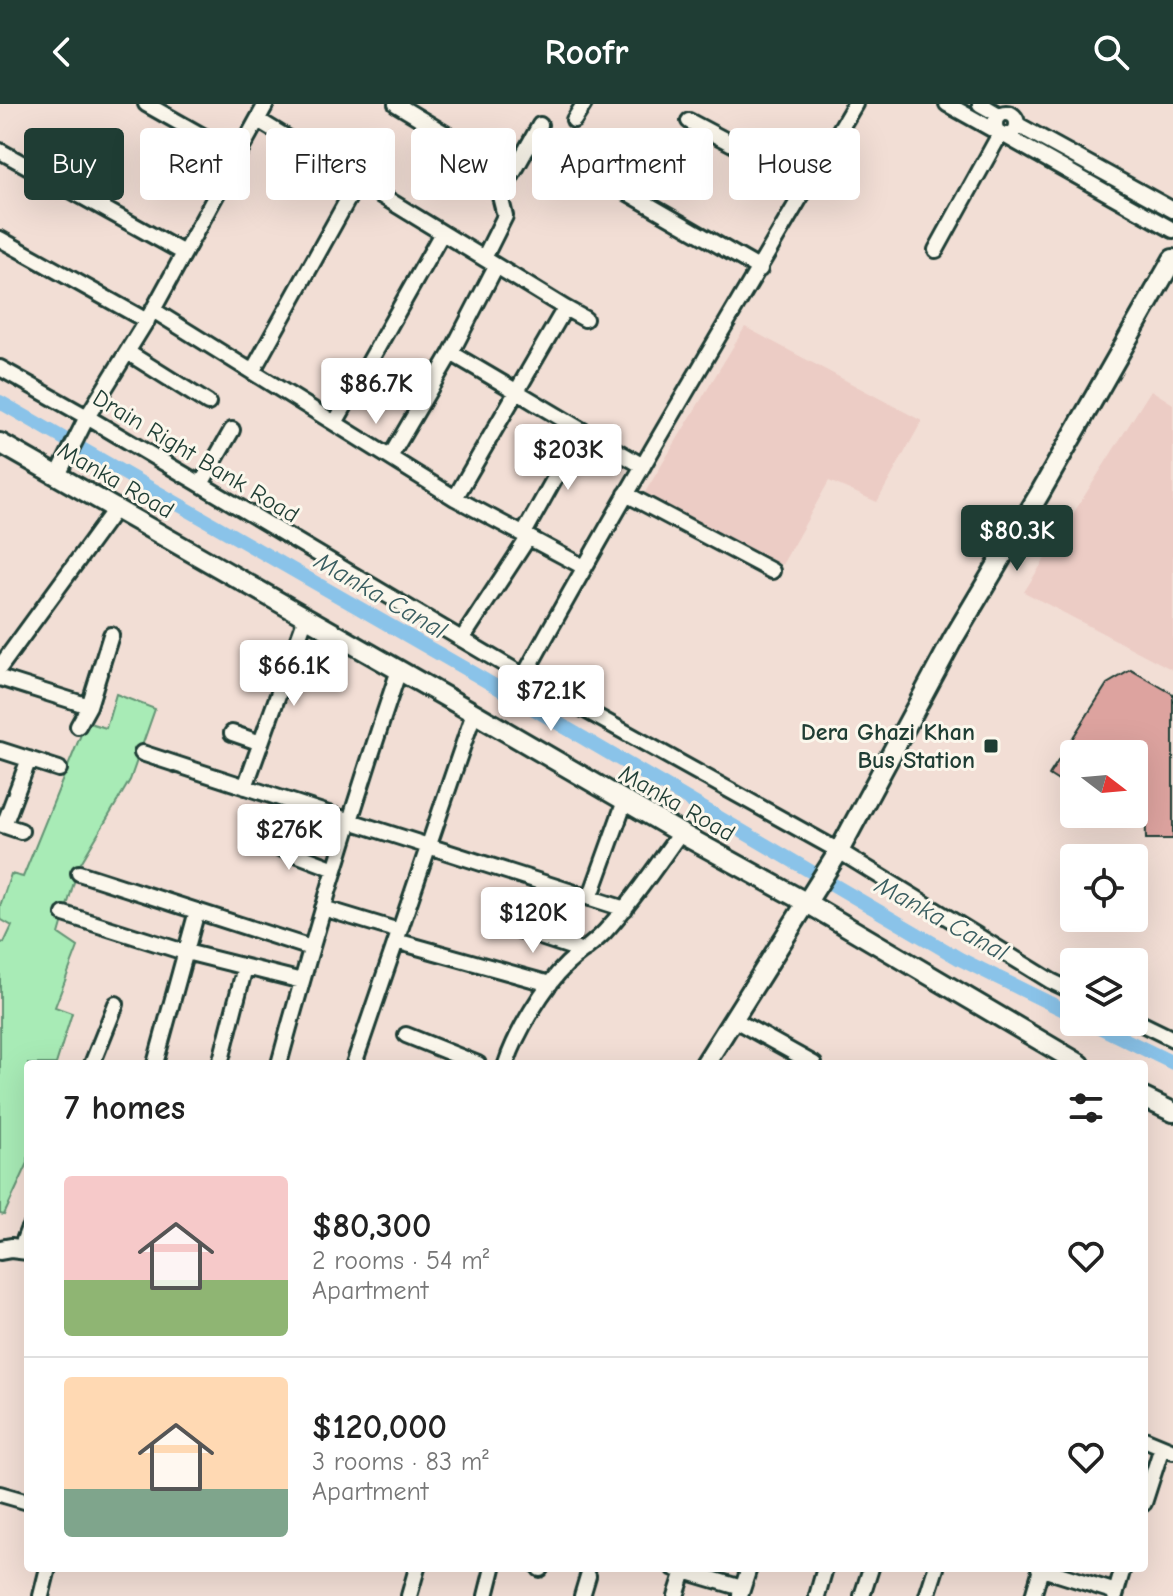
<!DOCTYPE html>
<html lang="en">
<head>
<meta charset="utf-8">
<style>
	body { margin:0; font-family:"Comic Neue",sans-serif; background:#f2f2f2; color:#222; height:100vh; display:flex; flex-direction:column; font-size:30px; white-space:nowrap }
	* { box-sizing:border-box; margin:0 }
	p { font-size:26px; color:#767676 }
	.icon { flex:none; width:44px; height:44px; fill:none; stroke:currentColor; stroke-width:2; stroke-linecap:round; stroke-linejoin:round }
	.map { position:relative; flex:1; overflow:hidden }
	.details { position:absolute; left:24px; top:956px; width:1124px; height:512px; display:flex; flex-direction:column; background:#fff; border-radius:8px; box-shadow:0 8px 32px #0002 }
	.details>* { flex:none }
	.banner { position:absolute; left:24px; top:24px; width:1126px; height:72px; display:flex; gap:16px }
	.needle { width:52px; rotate:106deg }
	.tools { position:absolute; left:1060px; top:636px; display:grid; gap:16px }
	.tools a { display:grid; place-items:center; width:88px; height:88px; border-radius:8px; background:#fff; box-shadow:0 8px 32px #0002; font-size:40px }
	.price { position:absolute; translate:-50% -68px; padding:0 18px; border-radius:8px; background:#fff; color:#222; font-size:26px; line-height:52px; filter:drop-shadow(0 2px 4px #0008) }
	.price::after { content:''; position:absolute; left:50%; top:48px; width:24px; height:18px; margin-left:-12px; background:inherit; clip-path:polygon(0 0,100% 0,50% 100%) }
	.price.selected { background:#1f3d34; color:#fff }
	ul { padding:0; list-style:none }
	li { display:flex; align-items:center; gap:24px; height:200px; padding:0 40px }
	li+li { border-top:2px solid #e0e0e0 }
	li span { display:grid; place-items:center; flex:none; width:224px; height:160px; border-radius:8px; color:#555 }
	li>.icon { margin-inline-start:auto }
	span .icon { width:96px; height:96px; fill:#fffc; stroke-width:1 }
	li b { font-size:34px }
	h2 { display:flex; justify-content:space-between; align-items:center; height:96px; padding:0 40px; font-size:34px }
	.tag { padding:0 28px; border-radius:8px; background:#fff; box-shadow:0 8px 32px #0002; font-size:28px; line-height:72px }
	.tag.selected { background:#1f3d34; color:#fff }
	header { display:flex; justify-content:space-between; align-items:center; height:104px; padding:0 40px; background:#1f3d34; color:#fff; font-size:36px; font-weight:700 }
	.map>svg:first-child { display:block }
	.built { fill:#ecccc5 }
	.green { fill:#a8ebb6; stroke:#649475; stroke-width:2 }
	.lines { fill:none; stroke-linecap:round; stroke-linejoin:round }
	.canal { stroke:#8ac3e9; stroke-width:14 }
	.building { fill:#dda39f; stroke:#1f3d34; stroke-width:2 }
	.minor-casing { stroke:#1f3d34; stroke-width:20 }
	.major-casing { stroke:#1f3d34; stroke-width:24 }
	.minor { stroke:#fbf7ec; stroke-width:14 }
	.major { stroke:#fbf7ec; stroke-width:18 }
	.poi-dot { fill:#1f3d34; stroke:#fbf7ec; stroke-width:3 }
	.labels { text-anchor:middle; stroke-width:6; stroke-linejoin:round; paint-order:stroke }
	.street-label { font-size:24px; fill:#1f3d34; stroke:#fbf7ec }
	.poi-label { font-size:24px; font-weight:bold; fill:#1f3d34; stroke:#fbf7ec; text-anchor:end }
	.water-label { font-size:26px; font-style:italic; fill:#3a5e61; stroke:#fbf7ec }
</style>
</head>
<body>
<header><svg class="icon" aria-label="back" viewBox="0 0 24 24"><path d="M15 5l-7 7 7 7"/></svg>Roofr<svg class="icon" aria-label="search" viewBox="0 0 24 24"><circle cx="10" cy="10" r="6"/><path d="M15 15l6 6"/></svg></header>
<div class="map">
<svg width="1173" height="1492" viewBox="0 0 1173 1492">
	<rect width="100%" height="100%" fill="#f2ded5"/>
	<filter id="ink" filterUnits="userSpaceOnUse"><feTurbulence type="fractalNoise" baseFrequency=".0125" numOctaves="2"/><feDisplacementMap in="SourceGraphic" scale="16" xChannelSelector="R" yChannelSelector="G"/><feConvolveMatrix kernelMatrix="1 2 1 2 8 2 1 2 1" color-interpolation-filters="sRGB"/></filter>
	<g filter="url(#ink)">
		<path class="built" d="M745,223L922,317L877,398L829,377L782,461L644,390Z
			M1151,286L1173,300V566L1024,488Z"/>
		<path class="green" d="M116,590L155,605L130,676L78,764L59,830L78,843L55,903L72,909L56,960H28V1059L4,1111L0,1110V838L4,839L12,822L0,815V802L11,770L23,773L86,618L106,624Z"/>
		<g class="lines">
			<path class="canal" d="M0,298L476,571L960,855L1074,911
				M1089,918L1173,959"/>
		</g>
		<path class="building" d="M1131,566L1173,590V735H1146L1145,689L1134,682V650H1074V687L1049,671L1107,580Z"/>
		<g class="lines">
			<g class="minor-casing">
				<path id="minor" d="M146,0L238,52
					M396,0L512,70
					M947,0L999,29
					M980,0L999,11
					M995 20a11 11 0 1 1 22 0a11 11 0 1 1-22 0Z
					M258,16L565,204L455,394
					M574,16L584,0
					M689,17L808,80
					M1018,21L1173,106
					M1002,30L1173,126
					M0,47L184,149
					M569,55L760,165
					M0,135L147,217
					M936,146L1000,30
					M484,154L505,112L500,92L540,21
					M565,204L585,215
					M153,206L455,394L584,463
					M127,248L208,299
					M451,249C515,286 578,325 643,362
					M0,264L87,313L524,572L839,747L1051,877L1074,888
					M252,268L358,77
					M335,319L442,129
					M390,353L451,249L496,162
					M58,371L87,313L153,206L266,0
					M201,380L232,326
					M626,390L772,467
					M523,431L581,327
					M462,535L528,434
					M0,563L116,404
					M524,572C630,379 744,190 855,0
					M0,574L89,602
					M78,622L89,602L111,531
					M232,629L261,639
					M0,646L59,665
					M142,649L350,717L625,805
					M245,683L306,513
					M0,720L21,727
					M4,721L29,655
					M256,735L335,765
					M79,769L311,844
					M590,794L625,697
					M323,804L399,827
					M64,810L178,846L302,877
					M495,818L583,847
					M396,837L550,880
					M733,915L814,960
					M1134,916L1173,935
					M406,931L478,960
					M92,960L116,900
					M155,960L197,807
					M220,960L245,863
					M279,960C315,827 355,696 399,566
					M354,960L474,609
					M506,960C516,929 544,882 567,860C581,847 597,838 609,823C635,794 657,761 680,729
					M21,1144L28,1126
					M1144,1335L1173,1347
					M0,1390L28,1398
					M1144,1399L1162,1343
					M674,1464L742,1484
					M1039,1464L1116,1488
					M540,1465V1464
					M41,1492L48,1464
					M409,1492L417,1464
					M486,1492L493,1464
					M582,1492L588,1472
					M676,1492L685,1464
					M740,1492L749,1464
					M817,1492L825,1464
					M862,1492L871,1464
					M927,1492L936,1464
					M1033,1492L1041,1465
					M1115,1492L1123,1464"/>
			</g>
			<g class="major-casing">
				<path id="major" d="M0,339L474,609L680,729L807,799L1080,960
					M705,960L839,747L953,535L1040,389L1173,155
					M1144,994L1173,1008
					M0,1146L11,1144L28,1146"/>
			</g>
			<use href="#minor" class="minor"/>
			<use href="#major" class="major"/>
		</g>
	</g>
	<rect class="poi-dot" x="983" y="634" width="16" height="16" rx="4"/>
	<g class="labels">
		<g class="street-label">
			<text transform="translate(196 352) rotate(31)" y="8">Drain Right Bank Road</text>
			<text transform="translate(116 376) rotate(30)" y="8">Manka Road</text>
			<text transform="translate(677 699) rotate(30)" y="8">Manka Road</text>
		</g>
		<g class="poi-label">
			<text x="975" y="636">Dera Ghazi Khan<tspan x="975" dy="28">Bus Station</tspan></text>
		</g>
		<g class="water-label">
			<text transform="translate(381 491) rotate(30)" y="9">Manka Canal</text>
			<text transform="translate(942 814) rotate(29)" y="9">Manka Canal</text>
		</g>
	</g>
</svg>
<div class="tools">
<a><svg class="needle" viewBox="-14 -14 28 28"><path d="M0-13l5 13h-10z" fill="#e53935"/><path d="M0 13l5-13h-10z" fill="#767676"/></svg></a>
<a><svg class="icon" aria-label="locate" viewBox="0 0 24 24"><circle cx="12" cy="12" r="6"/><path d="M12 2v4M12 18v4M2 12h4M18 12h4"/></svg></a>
<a><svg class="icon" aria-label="layers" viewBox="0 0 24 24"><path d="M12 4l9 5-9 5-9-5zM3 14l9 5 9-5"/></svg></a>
</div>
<b class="price" style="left:376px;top:322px">$86.7K</b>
<b class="price" style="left:568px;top:388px">$203K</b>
<b class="price selected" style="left:1017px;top:469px">$80.3K</b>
<b class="price" style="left:294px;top:604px">$66.1K</b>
<b class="price" style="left:551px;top:629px">$72.1K</b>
<b class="price" style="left:289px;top:768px">$276K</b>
<b class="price" style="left:533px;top:851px">$120K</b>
<div class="banner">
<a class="tag selected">Buy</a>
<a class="tag">Rent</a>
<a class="tag">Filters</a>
<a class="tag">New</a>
<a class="tag">Apartment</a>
<a class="tag">House</a>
</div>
<section class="details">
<h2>7 homes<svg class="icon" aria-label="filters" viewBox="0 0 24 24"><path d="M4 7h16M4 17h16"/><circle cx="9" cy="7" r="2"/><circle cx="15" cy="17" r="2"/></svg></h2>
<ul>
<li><span style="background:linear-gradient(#f6c9c9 65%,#8fb573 0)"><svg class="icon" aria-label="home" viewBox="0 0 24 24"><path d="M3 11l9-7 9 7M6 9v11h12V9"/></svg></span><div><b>$80,300</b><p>2 rooms · 54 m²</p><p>Apartment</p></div><svg class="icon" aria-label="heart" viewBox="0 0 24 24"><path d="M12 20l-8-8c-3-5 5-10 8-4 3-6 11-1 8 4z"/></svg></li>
<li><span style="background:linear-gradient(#ffd9b3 70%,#7fa58c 0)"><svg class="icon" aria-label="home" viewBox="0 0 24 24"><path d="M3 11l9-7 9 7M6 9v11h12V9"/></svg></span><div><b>$120,000</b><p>3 rooms · 83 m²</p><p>Apartment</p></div><svg class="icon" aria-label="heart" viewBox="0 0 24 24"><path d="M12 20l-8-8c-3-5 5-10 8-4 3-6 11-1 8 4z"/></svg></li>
</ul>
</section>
</div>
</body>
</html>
